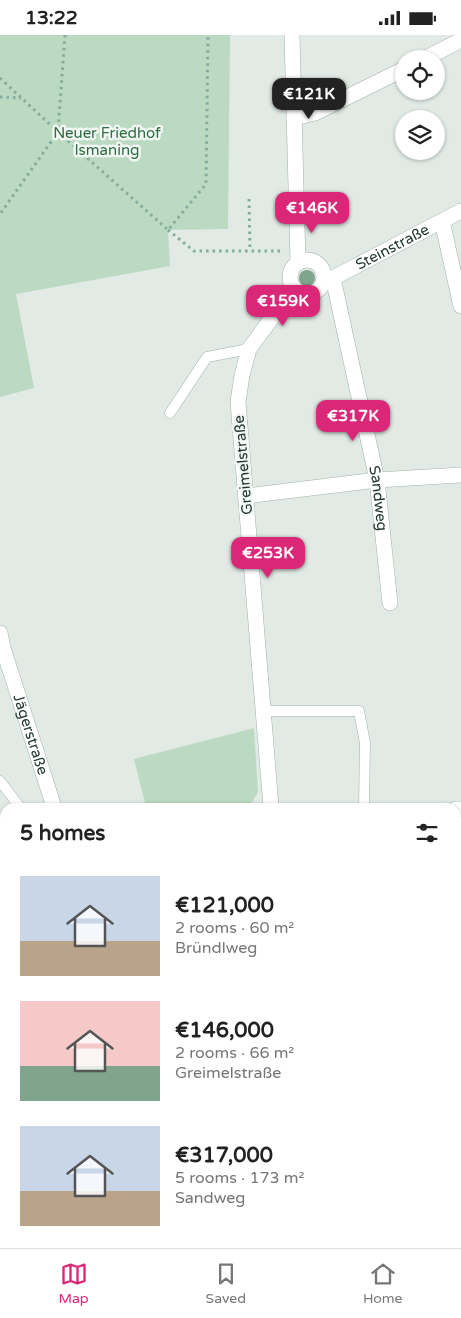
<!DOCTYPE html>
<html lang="en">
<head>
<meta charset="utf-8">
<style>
	body { margin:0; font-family:"Varela Round",sans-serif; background:#f2f2f2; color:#222; height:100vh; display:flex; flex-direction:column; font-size:19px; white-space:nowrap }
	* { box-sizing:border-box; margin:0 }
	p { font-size:16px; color:#767676 }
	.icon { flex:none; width:28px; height:28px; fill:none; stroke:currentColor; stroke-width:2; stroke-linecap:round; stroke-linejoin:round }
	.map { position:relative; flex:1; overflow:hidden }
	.details { position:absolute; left:0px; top:768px; width:461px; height:446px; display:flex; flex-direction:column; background:#fff; border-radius:15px 15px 0 0; box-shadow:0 1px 4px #0004 }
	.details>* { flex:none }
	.tools { position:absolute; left:395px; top:15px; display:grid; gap:10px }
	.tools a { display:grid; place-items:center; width:50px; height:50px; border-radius:50%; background:#fff; box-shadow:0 1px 4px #0004; font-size:25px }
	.price { position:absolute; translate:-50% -42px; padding:0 11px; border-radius:10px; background:#db2777; color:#fff; font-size:16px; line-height:32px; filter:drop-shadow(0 1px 2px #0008) }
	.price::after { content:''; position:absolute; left:50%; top:30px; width:15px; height:11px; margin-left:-8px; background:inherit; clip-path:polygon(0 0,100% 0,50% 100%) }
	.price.current { background:#222; color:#fff }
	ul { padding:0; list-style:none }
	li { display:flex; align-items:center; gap:15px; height:125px; padding:0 20px }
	li span { display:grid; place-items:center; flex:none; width:140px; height:100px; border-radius:0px; color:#555 }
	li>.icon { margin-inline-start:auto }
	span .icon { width:60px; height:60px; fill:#fffc; stroke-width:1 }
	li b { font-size:21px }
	h2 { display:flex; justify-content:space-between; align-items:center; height:60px; padding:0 20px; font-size:21px }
	.status { display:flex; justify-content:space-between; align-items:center; height:35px; padding:0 25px; background:#fff; direction:ltr }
	.status svg { height:14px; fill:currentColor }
	.menu { display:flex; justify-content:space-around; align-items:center; height:70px; border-top:1px solid #e0e0e0; background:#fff; font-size:14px; color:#767676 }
	.menu a { display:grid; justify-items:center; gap:2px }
	.menu .current { color:#db2777 }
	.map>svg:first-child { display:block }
	.green { fill:#bbdac1 }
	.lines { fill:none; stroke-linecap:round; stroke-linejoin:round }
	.stream { stroke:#8dc7cb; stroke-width:6 }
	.service-casing { stroke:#a4b1ab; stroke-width:11 }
	.minor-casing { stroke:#a4b1ab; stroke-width:16 }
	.path { stroke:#84ab9c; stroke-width:3; stroke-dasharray:2.5 4; stroke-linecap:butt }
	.service { stroke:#fff; stroke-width:10 }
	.minor { stroke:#fff; stroke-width:15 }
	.tree { fill:#80a58c }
	.labels { text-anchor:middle; stroke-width:5; stroke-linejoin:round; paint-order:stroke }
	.park-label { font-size:15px; fill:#306d43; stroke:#f1f7f3 }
	.street-label { font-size:15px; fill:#233931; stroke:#f1f7f3 }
</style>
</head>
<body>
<div class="status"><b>13:22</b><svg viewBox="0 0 49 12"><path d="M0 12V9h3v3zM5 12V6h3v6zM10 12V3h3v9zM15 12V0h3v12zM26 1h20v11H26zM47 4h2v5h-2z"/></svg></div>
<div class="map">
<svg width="461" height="1213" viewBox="0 0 461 1213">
	<rect width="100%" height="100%" fill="#e1eae5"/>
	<path class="green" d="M0,0H230L228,194L168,195L170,231L16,259L34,353L0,362Z
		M254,693L258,757L252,767L238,772H130L145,768L134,724Z"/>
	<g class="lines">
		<path class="stream" d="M228,1213V1209"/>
		<g class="service-casing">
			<path id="service" d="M170,378L207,322L249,314
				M263,676H359L365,708L364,772
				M0,746L20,772"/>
		</g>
		<g class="minor-casing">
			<g id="minor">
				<path d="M292,0L298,228"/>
				<path d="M424,24L461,5"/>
				<path d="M294,83L315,78L404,34"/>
				<path d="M442,186L461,271"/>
				<circle cx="307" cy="242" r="17"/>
				<path id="s1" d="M333,243L377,445L390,568"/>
				<path id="s2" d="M324,244L333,243L461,176"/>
				<path d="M246,461L377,445L461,440"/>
				<path id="s3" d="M0,598L3,613L54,772"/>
				<path d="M271,772L238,367L242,340L249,314L294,253"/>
				<path d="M456,774H461"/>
				<path d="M0,962L5,956"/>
				<path d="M0,1021L5,1028"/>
				<path d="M94,1209L95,1213"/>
			</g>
		</g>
		<path class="path" d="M65,0L58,97L168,195L206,149L208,0
			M0,43L58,97L0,179
			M0,62L21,63
			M249,164L250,216
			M168,195L194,216H282
			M0,924L5,929
			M456,1195L461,1197
			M385,1209L388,1213
			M253,1213V1209
			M445,1213L446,1209"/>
		<use href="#service" class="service"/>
		<use href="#minor" class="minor"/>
	</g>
	<circle class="tree" cx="307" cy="243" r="8"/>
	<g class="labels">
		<g class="park-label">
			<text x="107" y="103">Neuer Friedhof<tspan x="107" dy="17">Ismaning</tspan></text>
		</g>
		<g class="street-label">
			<text dy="5" stroke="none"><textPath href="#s2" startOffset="76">Steinstraße</textPath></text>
			<text transform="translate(243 430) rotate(-95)" y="5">Greimelstraße</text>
			<text dy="5" stroke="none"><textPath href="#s1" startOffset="225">Sandweg</textPath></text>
			<text dy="5" stroke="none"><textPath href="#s3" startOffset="106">Jägerstraße</textPath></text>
		</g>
	</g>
</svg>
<div class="tools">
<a><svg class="icon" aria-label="locate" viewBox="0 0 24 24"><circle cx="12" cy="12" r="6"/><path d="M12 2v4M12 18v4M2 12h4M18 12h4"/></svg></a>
<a><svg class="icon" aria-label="layers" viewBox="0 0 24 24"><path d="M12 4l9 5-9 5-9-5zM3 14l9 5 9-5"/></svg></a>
</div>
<b class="price current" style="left:309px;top:85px">€121K</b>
<b class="price" style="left:312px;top:199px">€146K</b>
<b class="price" style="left:283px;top:292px">€159K</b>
<b class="price" style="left:353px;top:407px">€317K</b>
<b class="price" style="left:268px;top:544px">€253K</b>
<section class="details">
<h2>5 homes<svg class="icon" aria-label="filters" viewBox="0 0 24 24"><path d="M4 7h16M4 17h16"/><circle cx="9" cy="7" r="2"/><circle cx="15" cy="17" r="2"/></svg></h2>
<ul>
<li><span style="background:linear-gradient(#c9d6e8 65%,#b9a48a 0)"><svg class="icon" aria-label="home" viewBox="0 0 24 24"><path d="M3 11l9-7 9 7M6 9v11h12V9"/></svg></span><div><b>€121,000</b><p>2 rooms · 60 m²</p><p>Bründlweg</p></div></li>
<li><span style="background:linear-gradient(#f6c9c9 65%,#7fa58c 0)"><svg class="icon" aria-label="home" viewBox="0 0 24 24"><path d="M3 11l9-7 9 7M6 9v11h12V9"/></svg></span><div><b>€146,000</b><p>2 rooms · 66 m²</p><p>Greimelstraße</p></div></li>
<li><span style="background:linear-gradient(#c9d6e8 65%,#b9a48a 0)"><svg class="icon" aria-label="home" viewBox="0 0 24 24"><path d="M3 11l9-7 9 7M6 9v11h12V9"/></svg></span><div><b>€317,000</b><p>5 rooms · 173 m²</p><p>Sandweg</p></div></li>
</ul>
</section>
</div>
<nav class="menu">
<a class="current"><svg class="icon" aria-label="map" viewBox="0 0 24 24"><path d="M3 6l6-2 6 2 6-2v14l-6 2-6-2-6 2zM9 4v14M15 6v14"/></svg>Map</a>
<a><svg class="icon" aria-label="saved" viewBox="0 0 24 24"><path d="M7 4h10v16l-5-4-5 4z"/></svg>Saved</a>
<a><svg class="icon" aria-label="home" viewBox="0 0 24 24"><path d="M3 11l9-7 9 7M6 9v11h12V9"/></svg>Home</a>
</nav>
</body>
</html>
